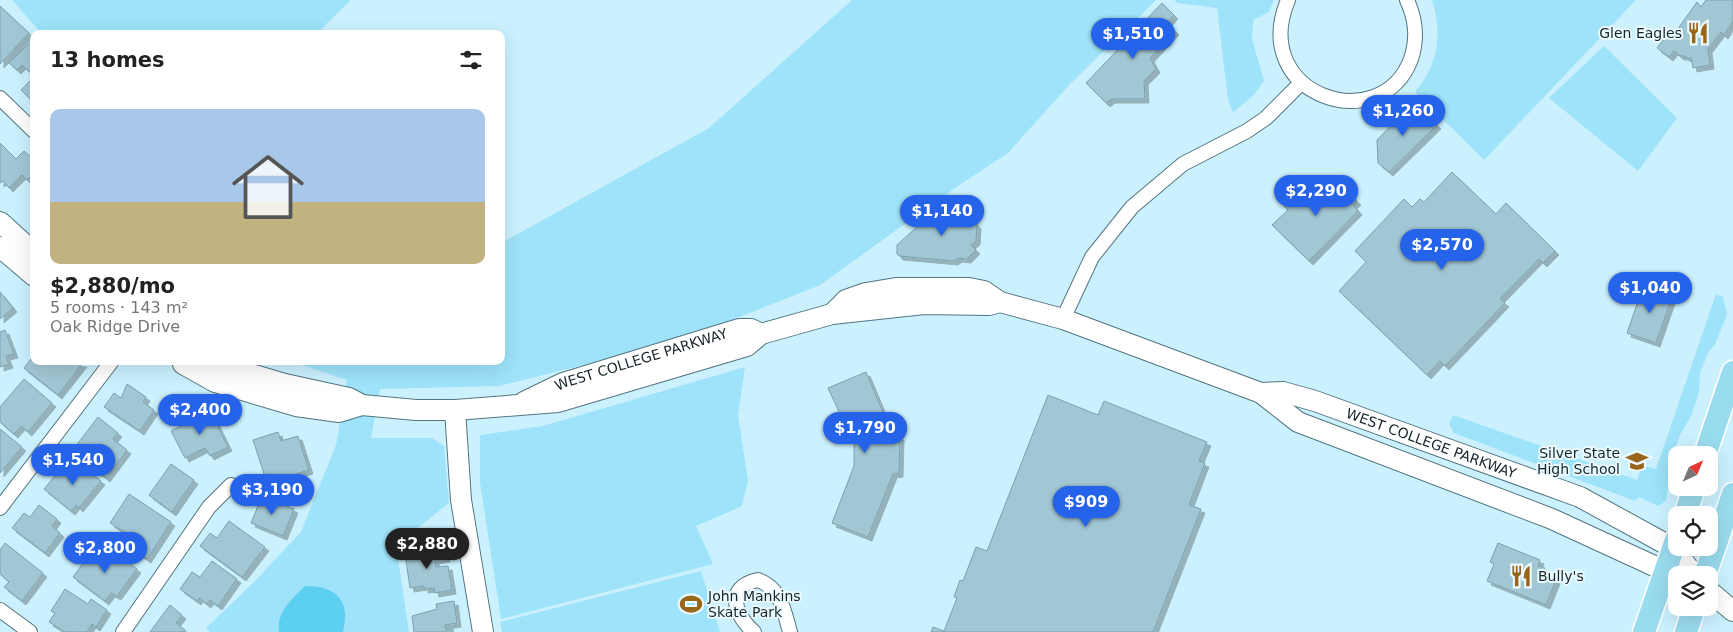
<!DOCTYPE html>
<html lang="en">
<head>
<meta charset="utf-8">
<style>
	body { margin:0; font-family:"DejaVu Sans",sans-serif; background:#f6f6f6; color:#222; height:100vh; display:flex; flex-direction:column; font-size:19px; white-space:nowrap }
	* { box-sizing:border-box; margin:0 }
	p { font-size:16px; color:#767676 }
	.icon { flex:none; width:28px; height:28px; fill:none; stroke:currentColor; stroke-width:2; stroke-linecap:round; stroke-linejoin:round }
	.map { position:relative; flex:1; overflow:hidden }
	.sheet { position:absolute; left:30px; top:30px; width:475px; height:335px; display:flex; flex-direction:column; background:#fff; border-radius:10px; box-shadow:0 5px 20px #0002 }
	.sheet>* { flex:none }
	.needle { width:32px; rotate:44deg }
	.fabs { position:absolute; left:1668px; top:446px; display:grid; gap:10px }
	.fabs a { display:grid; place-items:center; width:50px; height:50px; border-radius:10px; background:#fff; box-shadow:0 5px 20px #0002; font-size:25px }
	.price { position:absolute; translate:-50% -42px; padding:0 11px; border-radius:18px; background:#2563eb; color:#fff; font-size:16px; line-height:32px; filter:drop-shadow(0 1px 2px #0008) }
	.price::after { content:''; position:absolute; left:50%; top:30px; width:15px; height:11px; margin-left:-8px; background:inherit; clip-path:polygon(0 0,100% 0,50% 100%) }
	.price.on { background:#222; color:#fff }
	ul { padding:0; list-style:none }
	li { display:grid; align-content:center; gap:10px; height:265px; padding:0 20px }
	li+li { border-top:1px solid #e0e0e0 }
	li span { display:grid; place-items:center; height:155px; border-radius:10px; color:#555 }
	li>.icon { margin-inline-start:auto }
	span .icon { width:90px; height:90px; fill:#fffc; stroke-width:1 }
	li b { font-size:21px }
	h2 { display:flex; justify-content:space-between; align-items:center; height:60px; padding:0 20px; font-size:21px }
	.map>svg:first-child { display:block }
	.green { fill:#9ee3f9 }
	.water { fill:#5dcff0 }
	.building { fill:#a2c7d4; stroke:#7ca0ac; filter:url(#shadow) }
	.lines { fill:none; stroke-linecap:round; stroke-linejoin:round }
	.street-casing { stroke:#527580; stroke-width:16 }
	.secondary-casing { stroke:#527580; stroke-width:22 }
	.primary-casing { stroke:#fff; stroke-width:25 }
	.street { stroke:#fff; stroke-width:14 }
	.secondary { stroke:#fff; stroke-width:20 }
	.primary { stroke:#9adcef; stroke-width:22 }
	.labels { text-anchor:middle; stroke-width:4; stroke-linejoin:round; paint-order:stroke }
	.poi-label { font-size:14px; fill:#162429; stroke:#ebfaff; text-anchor:end }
	.street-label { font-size:14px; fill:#162429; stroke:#ebfaff }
</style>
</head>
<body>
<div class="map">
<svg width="1733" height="632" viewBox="0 0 1733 632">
	<defs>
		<filter id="shadow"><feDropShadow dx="4" dy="4" stdDeviation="0" flood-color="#0004"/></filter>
	</defs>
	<rect width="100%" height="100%" fill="#cbf1fe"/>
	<path class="green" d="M12,0H351L316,34H42Z
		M852,0H1156L1070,84L1008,153L952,190L820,285L679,341L499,386L380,389L371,438H432L444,446L449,503L396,545L409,632H210L206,628L254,582L301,532L336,445L347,380L290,361H501V243L709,128Z
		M1174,0H1274L1269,12L1253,20L1252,39L1264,81L1253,96L1233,112L1228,100L1217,8L1178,3Z
		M1432,0H1636L1484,160L1415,92C1438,66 1443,33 1432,0Z
		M1604,46L1677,118L1638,171L1549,98Z
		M1716,294L1723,297L1727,315L1715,344L1708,353L1700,373L1699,392L1691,416L1679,437L1672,459L1666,501L1658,506L1639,497L1635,501L1454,433L1449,424L1453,415L1637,480L1642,465L1656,469Z
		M745,367L738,415L748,480L742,506L696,526L713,564L501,619L480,483V435L543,426Z
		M701,571L720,632H502L500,622Z"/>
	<path class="water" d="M305,586C336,586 351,600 343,632H279C277,611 291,600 305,586Z"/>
	<path class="building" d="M1706,0H1733V21L1724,35L1721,32L1708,49L1710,65L1693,68L1691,57L1689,59L1684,56H1680L1674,51L1669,57L1657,48L1666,36L1670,40L1697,2L1701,7Z
		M1162,3L1174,15L1167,23L1175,31L1150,58L1156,69L1144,81L1145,99H1111L1106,103L1086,83Z
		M0,6L29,33L0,64Z
		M33,39H34V76L22,65L17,70L9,63Z
		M34,77V101L33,102L21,90Z
		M1414,102L1437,125L1389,172L1378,163L1377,140Z
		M0,143L16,159L24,151L34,160V173L27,180L22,175L9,188L3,181L0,183Z
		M1452,172L1496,214L1506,203L1555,251L1543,263L1539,259L1500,299L1505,303L1445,366L1440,361L1427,375L1339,291L1366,262L1355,251L1402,201L1404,199L1412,207L1420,199L1424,202Z
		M1335,179L1357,201L1353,205L1358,211L1309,261L1272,225L1288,210L1284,206L1297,193L1300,197L1316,180L1325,189Z
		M954,200L977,225L976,241L971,245L976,250L967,259L958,258L954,261L899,256L897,254V245L919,225L932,226L926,219L935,211H942Z
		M1644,284L1673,294L1656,343L1627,333Z
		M0,292L13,308L0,319Z
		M5,330L14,354L6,356L9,364L0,367V332Z
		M34,355V361L83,363L58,395L24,368Z
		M866,372L893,436H900L899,473L893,474L868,537L832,523L854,466V444L828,388Z
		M24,379L52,403L28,432L21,426L14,434L0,422V407Z
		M127,384L146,397L143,402L154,410L140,431L104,407L114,393L121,398Z
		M1048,395L1098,415L1104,401L1207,442L1199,461L1205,463L1189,505L1201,509L1153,632H931L933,627L944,631L957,598L954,597L960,580L963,581L976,547L987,551Z
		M210,411L228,447L210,456L205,448L185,458L171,431Z
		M98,417L118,433L113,439L127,450L106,478L72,451Z
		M0,429L22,447L0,473Z
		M278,432L281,441L298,436L309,470L267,483L253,440Z
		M72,458L101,481L79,508L76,505L71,511L44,489L60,470L66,476L71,470L66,466Z
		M171,464L194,480L172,512L149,495Z
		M129,494L171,522L147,559L123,543L129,535L110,523Z
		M262,496L294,509L283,536L251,523Z
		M39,505L57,519L52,526L60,533L45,553L12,528L24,513L30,517Z
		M229,521L265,547L242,577L200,546L210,533L217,538Z
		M5,543L43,573L22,601L4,587L9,582L0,574V550Z
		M1498,543L1540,560L1538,566L1545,568L1542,574L1556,580L1546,605L1487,581L1494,564L1490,562Z
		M416,545L417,553L444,549L446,558L435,560L436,567L448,566L452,590L435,593L434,588L424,589V586L410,588L404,547Z
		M106,546L137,569L117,596L111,593L105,601L73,577L88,556L95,562Z
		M212,561L237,579L218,606L210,600L207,604L199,598L197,601L180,589L192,572L200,577Z
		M65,589L88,604L91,599L107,610L96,627L92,624L87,632H65L49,622L55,613L51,611Z
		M454,601L457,623L445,625L446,630L453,629V632H414L412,616L437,609L436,604Z
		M170,605L182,615L176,623L185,630L183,632H150Z"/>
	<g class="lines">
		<g class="street-casing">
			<path id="street" d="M1288,0C1248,96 1381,139 1411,59C1418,38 1416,20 1407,0
				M0,98L34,131
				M1063,319L1092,257L1132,207L1183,164L1247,131L1266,118L1301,83
				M0,508L112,361
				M0,610L30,632
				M123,632L209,507L231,485
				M754,632C735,616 724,587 758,580C781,588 784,611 790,632"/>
		</g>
		<g class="secondary-casing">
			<g id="secondary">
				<path d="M0,222L34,253"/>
				<path d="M0,247L34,276"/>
				<path d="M832,314L846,300L866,293L896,288H969L984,291L1000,302L1063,319L1261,393L1298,422L1552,519L1676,576"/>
				<path d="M183,364L215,382L296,406L339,412L362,405"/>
				<path d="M185,365H220L285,384L349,398L362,405L416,410H455L558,402L747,346L761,334L832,314L924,304L989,305L1000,302"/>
				<path id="s1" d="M1261,393L1283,392L1315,401L1580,497L1673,548L1694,575"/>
				<path id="s2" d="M524,402L563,383L739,329H751L761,334"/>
				<path d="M455,410L461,500L483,632"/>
				<path d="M1709,591L1733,611"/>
			</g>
		</g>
		<g class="primary-casing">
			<path id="primary" d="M1705,455L1733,372
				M1685,515L1694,488
				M1705,575L1733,494
				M1644,632L1676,540
				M1686,632L1694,608"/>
		</g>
		<use href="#street" class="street"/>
		<use href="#secondary" class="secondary"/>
		<use href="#primary" class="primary"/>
	</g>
	<defs>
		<g id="restaurant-bare" transform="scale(1.725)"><path d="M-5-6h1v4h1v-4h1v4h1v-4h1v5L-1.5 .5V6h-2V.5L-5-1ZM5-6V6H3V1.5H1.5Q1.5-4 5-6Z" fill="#99651b" stroke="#ebfaff" stroke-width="2.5" paint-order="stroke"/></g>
		<g id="school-bare" transform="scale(1.725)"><path d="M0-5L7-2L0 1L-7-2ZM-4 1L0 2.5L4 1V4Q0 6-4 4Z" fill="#99651b" stroke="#ebfaff" stroke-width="2.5" paint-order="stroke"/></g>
		<g id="stadium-bare" transform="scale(1.725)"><path d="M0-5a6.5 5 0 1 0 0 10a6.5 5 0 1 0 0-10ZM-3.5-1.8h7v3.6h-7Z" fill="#99651b" stroke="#ebfaff" stroke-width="2.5" paint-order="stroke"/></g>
	</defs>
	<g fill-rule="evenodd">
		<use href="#restaurant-bare" x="1698" y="33"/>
		<use href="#school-bare" x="1637" y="461"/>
		<use href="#restaurant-bare" x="1521" y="576"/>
		<use href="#stadium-bare" x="691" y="604"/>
	</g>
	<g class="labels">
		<g class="poi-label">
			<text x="1682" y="38">Glen Eagles</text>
			<text x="1620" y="458">Silver State<tspan x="1620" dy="16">High School</tspan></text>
			<text x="1538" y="581" text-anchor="start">Bully's</text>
			<text x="708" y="601" text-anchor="start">John Mankins<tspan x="708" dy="16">Skate Park</tspan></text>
		</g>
		<g class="street-label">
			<text dy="5" stroke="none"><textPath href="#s2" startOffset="125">WEST COLLEGE PARKWAY</textPath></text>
			<text dy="5" stroke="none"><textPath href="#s1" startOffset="179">WEST COLLEGE PARKWAY</textPath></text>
		</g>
	</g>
</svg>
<div class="fabs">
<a><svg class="needle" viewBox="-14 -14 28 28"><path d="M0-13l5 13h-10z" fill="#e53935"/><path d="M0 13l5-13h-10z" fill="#767676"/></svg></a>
<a><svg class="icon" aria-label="locate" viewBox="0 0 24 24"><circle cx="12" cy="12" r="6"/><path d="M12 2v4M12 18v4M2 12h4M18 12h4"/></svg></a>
<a><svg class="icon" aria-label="layers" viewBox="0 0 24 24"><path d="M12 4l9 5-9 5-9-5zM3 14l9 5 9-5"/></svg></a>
</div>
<b class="price" style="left:1133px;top:60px">$1,510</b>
<b class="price" style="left:1403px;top:137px">$1,260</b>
<b class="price" style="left:1316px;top:217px">$2,290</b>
<b class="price" style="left:942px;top:237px">$1,140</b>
<b class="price" style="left:1442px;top:271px">$2,570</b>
<b class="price" style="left:1650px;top:314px">$1,040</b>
<b class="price" style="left:200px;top:436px">$2,400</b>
<b class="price" style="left:865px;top:454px">$1,790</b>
<b class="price" style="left:73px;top:486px">$1,540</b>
<b class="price" style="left:272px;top:516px">$3,190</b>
<b class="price" style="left:1086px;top:528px">$909</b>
<b class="price on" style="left:427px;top:570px">$2,880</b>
<b class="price" style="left:105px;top:574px">$2,800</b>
<section class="sheet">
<h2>13 homes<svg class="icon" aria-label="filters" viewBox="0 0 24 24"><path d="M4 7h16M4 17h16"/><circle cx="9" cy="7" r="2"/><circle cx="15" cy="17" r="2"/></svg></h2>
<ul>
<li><span style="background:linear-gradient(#a9c7e8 60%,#c2b280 0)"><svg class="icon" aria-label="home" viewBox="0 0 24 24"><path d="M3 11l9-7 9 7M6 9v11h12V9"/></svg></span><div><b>$2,880/mo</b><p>5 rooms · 143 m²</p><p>Oak Ridge Drive</p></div></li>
</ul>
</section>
</div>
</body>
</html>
